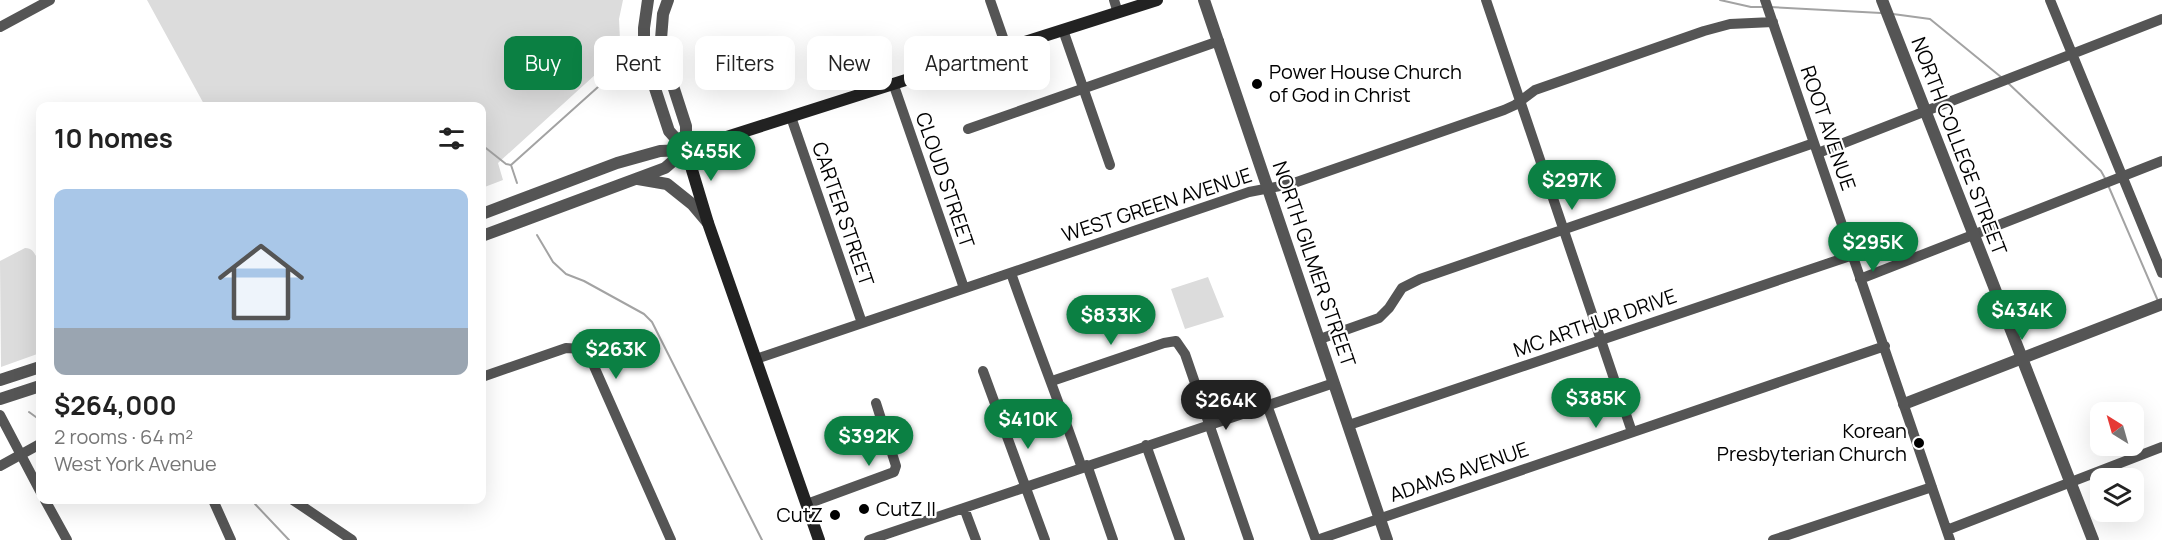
<!DOCTYPE html>
<html lang="en">
<head>
<meta charset="utf-8">
<style>
	body { margin:0; font-family:Manrope,sans-serif; background:#f6f6f6; color:#222; height:100vh; display:flex; flex-direction:column; font-size:22px; white-space:nowrap }
	* { box-sizing:border-box; margin:0 }
	p { font-size:20px; color:#767676 }
	.icon { flex:none; width:33px; height:33px; fill:none; stroke:currentColor; stroke-width:2; stroke-linecap:round; stroke-linejoin:round }
	.map { position:relative; flex:1; overflow:hidden }
	.panel { position:absolute; left:36px; top:102px; width:450px; height:402px; display:flex; flex-direction:column; background:#fff; border-radius:12px; box-shadow:0 6px 24px #0002 }
	.panel>* { flex:none }
	.hud { position:absolute; left:504px; top:36px; width:570px; height:54px; display:flex; gap:12px }
	.needle { width:39px; rotate:323deg }
	.buttons { position:absolute; left:2090px; top:402px; display:grid; gap:12px }
	.buttons a { display:grid; place-items:center; width:54px; height:54px; border-radius:12px; background:#fff; box-shadow:0 6px 24px #0002; font-size:30px }
	.price { position:absolute; translate:-50% -51px; padding:0 14px; border-radius:21px; background:#0b8043; color:#fff; font-size:20px; line-height:39px; filter:drop-shadow(0 2px 3px #0008) }
	.price::after { content:''; position:absolute; left:50%; top:36px; width:18px; height:14px; margin-left:-9px; background:inherit; clip-path:polygon(0 0,100% 0,50% 100%) }
	.price.selected { background:#222; color:#fff }
	ul { padding:0; list-style:none }
	li { display:grid; align-content:center; gap:12px; height:318px; padding:0 18px }
	li span { display:grid; place-items:center; height:186px; border-radius:12px; color:#555 }
	li>.icon { margin-inline-start:auto }
	span .icon { width:108px; height:108px; fill:#fffc; stroke-width:1 }
	li b { font-size:26px }
	h2 { display:flex; justify-content:space-between; align-items:center; height:72px; padding:0 18px; font-size:26px }
	.pill { padding:0 21px; border-radius:12px; background:#fff; box-shadow:0 6px 24px #0002; font-size:21px; line-height:54px }
	.pill.selected { background:#0b8043; color:#fff }
	.map>svg:first-child { display:block }
	.green { fill:#dcdcdc }
	.lines { fill:none; stroke-linecap:round; stroke-linejoin:round }
	.stream { stroke:#a3a3a3; stroke-width:2 }
	.minor { stroke:#555; stroke-width:10 }
	.tertiary { stroke:#555; stroke-width:12 }
	.secondary { stroke:#222; stroke-width:12 }
	.poi-dot { fill:#000; stroke:#fff; stroke-width:2 }
	.labels { text-anchor:middle; stroke-width:4.5; stroke-linejoin:round; paint-order:stroke }
	.poi-label { font-size:20px; fill:#000; stroke:#fff; text-anchor:start }
	.street-label { font-size:20px; fill:#000; stroke:#fff }
</style>
</head>
<body>
<div class="map">
<svg width="2162" height="540" viewBox="0 0 2162 540">
	<rect width="100%" height="100%" fill="#fff"/>
	<path class="green" d="M147,0H623L619,19L621,61L607,64L498,163L503,180L482,188V106H205Z
		M25,248C35,248 34,256 40,261V353L1,367L0,261Z
		M1208,277L1224,317L1185,329L1171,289Z"/>
	<g class="lines">
		<path class="stream" d="M1720,0L1751,7H1765
			M1770,7L1881,13
			M1893,14L1930,19L2001,77
			M2008,83L2101,171L2106,180
			M482,145L506,164L511,165
			M517,183L511,165L598,87L618,74L642,68
			M2108,185L2158,301
			M537,235L553,262L566,274L584,281L644,314L652,322L762,540
			M29,412L40,420
			M255,500V504L289,540"/>
		<path class="minor" d="M990,0L1007,49
			M1114,0L1118,13
			M1486,0L1632,432
			M1765,0L1950,540
			M2050,0L2162,273
			M0,27L50,0
			M1063,30L1110,165
			M893,83L964,288
			M791,117L862,323
			M968,129L1219,41
			M1818,153L2162,19
			M1011,273C1034,339 1059,402 1082,468
			M1860,279L2162,161
			M1320,339L1379,318L1389,308L1402,288L1420,279L1814,143
			M756,359L1249,192L1291,184L1504,110L1515,105L1535,90L1704,31L1730,24L1773,22
			M983,371L1045,540
			M482,377L566,348L582,349L589,355L671,540
			M1052,381L1164,343L1176,341L1185,354L1249,540
			M1267,405L1316,540
			M0,415L40,491
			M1349,425L1853,255
			M1146,445L1180,540
			M1087,465L1113,540
			M0,466L40,444
			M45,500L67,540
			M213,500L231,540
			M293,500L352,540
			M807,504L894,472L896,466L876,403
			M964,508L976,540
			M1947,530L2162,447
			M869,540L1334,383
			M1317,540L1885,346
			M1773,540L1932,487"/>
		<path class="tertiary" d="M648,0L644,28V55L669,131L686,150
			M668,0L663,14L661,39L665,61L686,126V150
			M1204,0L1387,540
			M1882,0L2093,540
			M638,179L667,184L692,204L708,223
			M482,214L617,163L660,151L686,150
			M482,236L665,168L686,150
			M0,380L40,367
			M0,399L40,386
			M1904,404L2162,304"/>
		<path class="secondary" d="M819,540L708,223L686,150L1157,0"/>
	</g>
	<g class="poi-dot">
		<circle cx="1257" cy="84" r="6"/>
		<circle cx="1919" cy="443" r="6"/>
		<circle cx="864" cy="509" r="6"/>
		<circle cx="835" cy="515" r="6"/>
	</g>
	<g class="labels">
		<g class="poi-label">
			<text x="1269" y="79">Power House Church<tspan x="1269" dy="23">of God in Christ</tspan></text>
			<text x="1907" y="438" text-anchor="end">Korean<tspan x="1907" dy="23">Presbyterian Church</tspan></text>
			<text x="876" y="516">CutZ II</text>
			<text x="823" y="522" text-anchor="end">CutZ</text>
		</g>
		<g class="street-label">
			<text transform="translate(1828 128) rotate(71)" y="7">ROOT AVENUE</text>
			<text transform="translate(1959 146) rotate(69)" y="7">NORTH COLLEGE STREET</text>
			<text transform="translate(945 180) rotate(71)" y="7">CLOUD STREET</text>
			<text transform="translate(1157 205) rotate(-18)" y="7">WEST GREEN AVENUE</text>
			<text transform="translate(843 214) rotate(71)" y="7">CARTER STREET</text>
			<text transform="translate(1314 264) rotate(71)" y="7">NORTH GILMER STREET</text>
			<text transform="translate(1595 323) rotate(-19)" y="7">MC ARTHUR DRIVE</text>
			<text transform="translate(1459 472) rotate(-19)" y="7">ADAMS AVENUE</text>
		</g>
	</g>
</svg>
<div class="buttons">
<a><svg class="needle" viewBox="-14 -14 28 28"><path d="M0-13l5 13h-10z" fill="#e53935"/><path d="M0 13l5-13h-10z" fill="#767676"/></svg></a>
<a><svg class="icon" aria-label="layers" viewBox="0 0 24 24"><path d="M12 4l9 5-9 5-9-5zM3 14l9 5 9-5"/></svg></a>
</div>
<b class="price" style="left:711px;top:182px">$455K</b>
<b class="price" style="left:1572px;top:211px">$297K</b>
<b class="price" style="left:1873px;top:273px">$295K</b>
<b class="price" style="left:2022px;top:341px">$434K</b>
<b class="price" style="left:1111px;top:346px">$833K</b>
<b class="price" style="left:616px;top:380px">$263K</b>
<b class="price" style="left:1596px;top:429px">$385K</b>
<b class="price selected" style="left:1226px;top:431px">$264K</b>
<b class="price" style="left:1028px;top:450px">$410K</b>
<b class="price" style="left:869px;top:467px">$392K</b>
<div class="hud">
<a class="pill selected">Buy</a>
<a class="pill">Rent</a>
<a class="pill">Filters</a>
<a class="pill">New</a>
<a class="pill">Apartment</a>
</div>
<section class="panel">
<h2>10 homes<svg class="icon" aria-label="filters" viewBox="0 0 24 24"><path d="M4 7h16M4 17h16"/><circle cx="9" cy="7" r="2"/><circle cx="15" cy="17" r="2"/></svg></h2>
<ul>
<li><span style="background:linear-gradient(#a9c7e8 75%,#9aa5b1 0)"><svg class="icon" aria-label="home" viewBox="0 0 24 24"><path d="M3 11l9-7 9 7M6 9v11h12V9"/></svg></span><div><b>$264,000</b><p>2 rooms · 64 m²</p><p>West York Avenue</p></div></li>
</ul>
</section>
</div>
</body>
</html>
